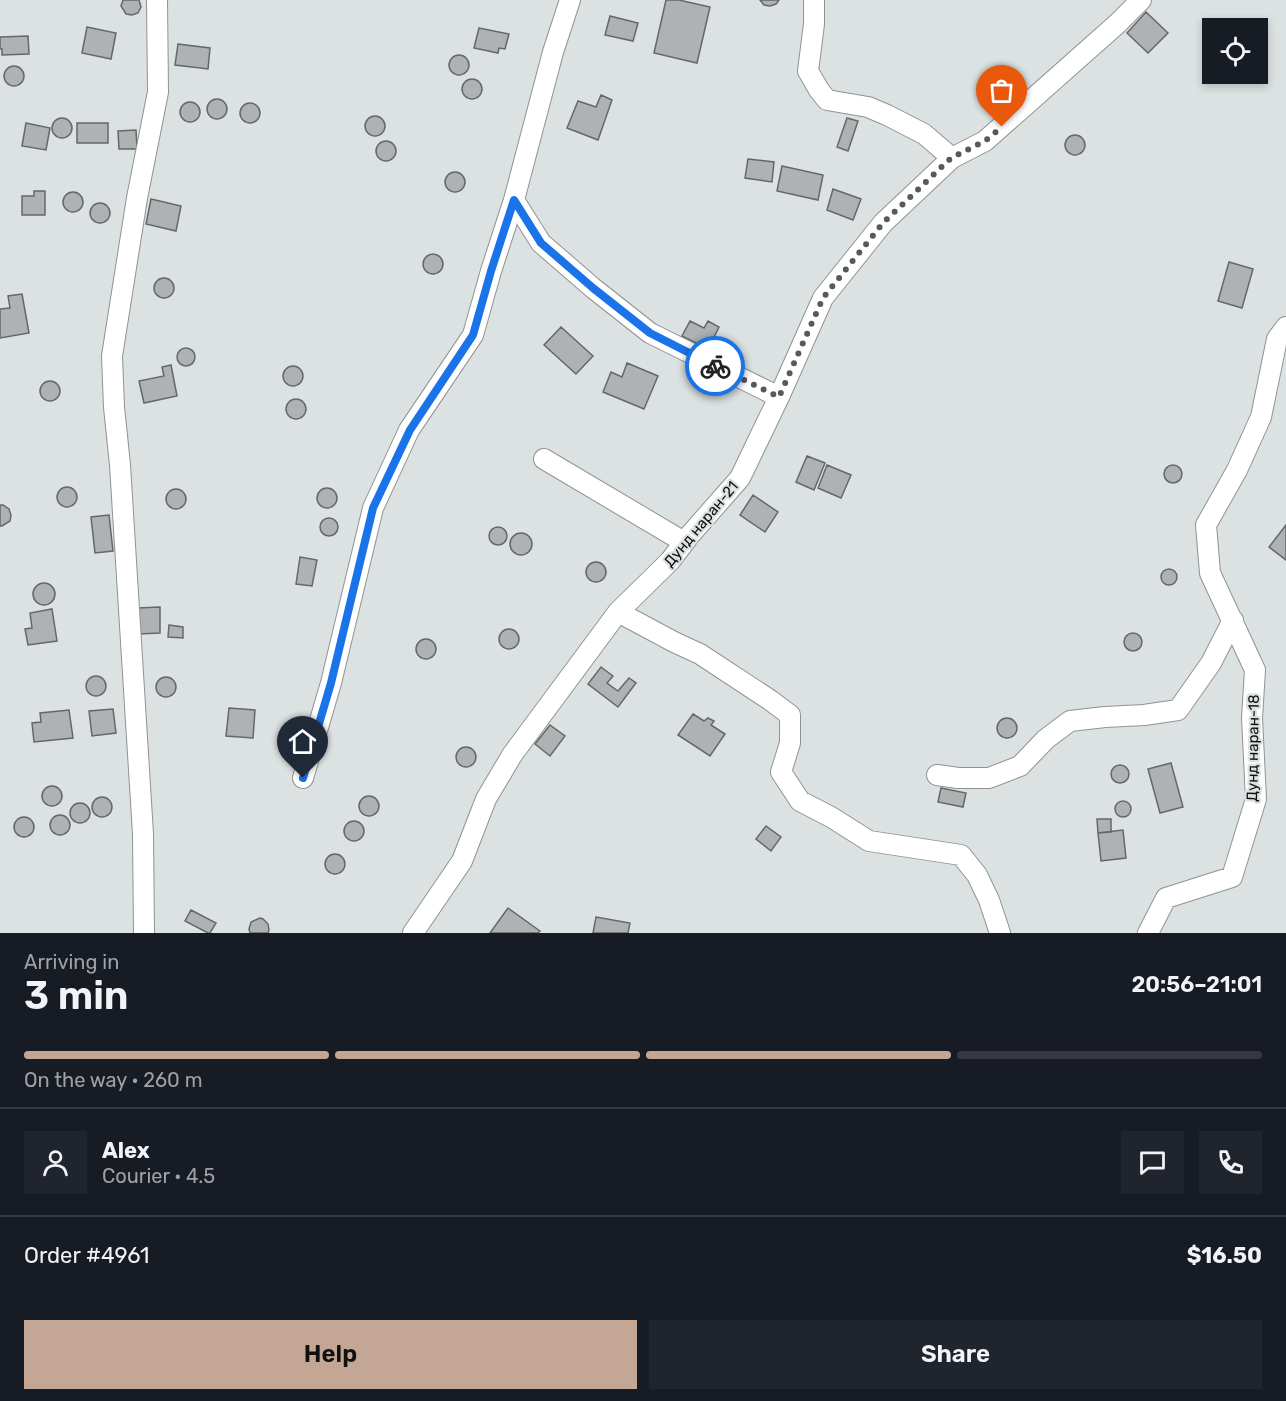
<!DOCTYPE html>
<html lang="en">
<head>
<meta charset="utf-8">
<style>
	body { margin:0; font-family:Rubik,sans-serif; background:#20242c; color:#f1f3f6; height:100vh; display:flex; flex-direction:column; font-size:22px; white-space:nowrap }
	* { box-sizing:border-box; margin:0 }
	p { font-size:20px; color:#9ea1a6 }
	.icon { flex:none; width:33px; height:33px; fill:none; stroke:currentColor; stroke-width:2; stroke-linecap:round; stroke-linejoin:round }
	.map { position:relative; height:933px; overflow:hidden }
	.side { display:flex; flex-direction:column; background:#171b24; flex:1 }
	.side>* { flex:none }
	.buttons { position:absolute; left:1202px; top:18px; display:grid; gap:12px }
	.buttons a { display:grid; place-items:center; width:66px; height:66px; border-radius:0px; background:#171b24; box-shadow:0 3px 9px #0003; font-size:30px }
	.pin { position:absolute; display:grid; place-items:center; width:51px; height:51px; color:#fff; margin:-62px -26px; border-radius:50% 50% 50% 0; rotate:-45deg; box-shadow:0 0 6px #0007 }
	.pin .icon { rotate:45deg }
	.courier { position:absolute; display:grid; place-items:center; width:60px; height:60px; margin:-30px; border:4px solid #1a73e8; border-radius:50%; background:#fff; color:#222; box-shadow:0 2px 8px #0007 }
	.head em { font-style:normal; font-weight:600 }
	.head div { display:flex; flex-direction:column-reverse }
	.head { display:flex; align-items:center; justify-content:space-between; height:102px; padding:0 24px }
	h1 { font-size:39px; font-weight:600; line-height:45px }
	.bar { display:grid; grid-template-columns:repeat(4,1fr); gap:9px 6px; align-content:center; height:72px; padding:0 24px }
	.bar i { height:8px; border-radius:4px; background:#363941 }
	.bar .active { background:#c4a694 }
	.bar p { grid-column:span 4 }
	.line { display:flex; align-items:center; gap:15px; padding:0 24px; border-top:2px solid #363941 }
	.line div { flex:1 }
	.round { display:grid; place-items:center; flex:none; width:63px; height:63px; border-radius:0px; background:#20242c }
	.action { display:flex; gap:12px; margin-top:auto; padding:12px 24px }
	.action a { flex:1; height:69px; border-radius:0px; background:#c4a694; color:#111; font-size:24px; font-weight:600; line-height:69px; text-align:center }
	.action a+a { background:#20242c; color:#f1f3f6 }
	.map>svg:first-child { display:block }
	.building { fill:#aeb2b3; stroke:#646869; stroke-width:1.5 }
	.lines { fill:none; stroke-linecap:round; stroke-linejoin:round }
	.street-casing { stroke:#8f9394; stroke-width:22 }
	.street { stroke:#fff; stroke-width:20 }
	.done { stroke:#57595a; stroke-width:6; stroke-dasharray:0 10.8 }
	.route { stroke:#1a73e8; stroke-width:8 }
	.labels { text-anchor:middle; stroke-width:4.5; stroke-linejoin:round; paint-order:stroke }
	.street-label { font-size:15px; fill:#0f1010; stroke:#dce1e2 }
</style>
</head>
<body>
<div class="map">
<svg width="1286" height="933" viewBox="0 0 1286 933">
	<rect width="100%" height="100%" fill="#dce1e2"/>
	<path class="building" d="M123 0H139L141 7 138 13 132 15 126 14 121 6Z
		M666 0H679L710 7 697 63 654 53Z
		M760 0H779L776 4 770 6 764 5Z
		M1146 12 1168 33 1148 53 1127 33Z
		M610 16 638 23 633 41 605 35Z
		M87 27 116 33 111 59 82 53Z
		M479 28 509 34 505 49 499 48 498 53 474 48Z
		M28 36 29 54 2 55V49H0V37Z
		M178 44 210 48 208 69 175 65Z
		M449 65a10 10 0 1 1 20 0a10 10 0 1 1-20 0Z
		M4 76a10 10 0 1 1 20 0a10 10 0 1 1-20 0Z
		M462 89a10 10 0 1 1 20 0a10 10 0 1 1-20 0Z
		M601 95 612 100 598 140 567 128 578 101 596 107Z
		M207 109a10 10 0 1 1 20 0a10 10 0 1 1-20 0Z
		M180 112a10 10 0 1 1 20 0a10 10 0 1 1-20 0Z
		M240 113a10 10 0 1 1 20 0a10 10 0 1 1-20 0Z
		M365 126a10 10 0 1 1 20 0a10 10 0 1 1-20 0Z
		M847 118 858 121 848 151 837 147Z
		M52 128a10 10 0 1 1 20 0a10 10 0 1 1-20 0Z
		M26 123 50 128 46 150 22 146Z
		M77 123H108V143H77Z
		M136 130 137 149H119L118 131Z
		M1065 145a10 10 0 1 1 20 0a10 10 0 1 1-20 0Z
		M376 151a10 10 0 1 1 20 0a10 10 0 1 1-20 0Z
		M748 159 774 162 772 182 745 178Z
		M782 166 823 175 818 200 777 191Z
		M445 182a10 10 0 1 1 20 0a10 10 0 1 1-20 0Z
		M833 189 861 199 853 220 827 210Z
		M34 191H45V215H22V196H34Z
		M63 202a10 10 0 1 1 20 0a10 10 0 1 1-20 0Z
		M151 199 181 206 176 231 146 224Z
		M90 213a10 10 0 1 1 20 0a10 10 0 1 1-20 0Z
		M423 264a10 10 0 1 1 20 0a10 10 0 1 1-20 0Z
		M1229 262 1253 269 1242 308 1218 301Z
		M154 288a10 10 0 1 1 20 0a10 10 0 1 1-20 0Z
		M22 294 29 333 0 338V309L10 308 8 296Z
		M690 321 704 328 708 321 719 327 708 349 682 336Z
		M561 327 593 356 576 374 544 345Z
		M177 357a9 9 0 1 1 18 0a9 9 0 1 1-18 0Z
		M627 363 658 376 644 409 603 392 611 372 622 377Z
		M171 365 177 396 144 403 139 381 164 376 162 367Z
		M283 376a10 10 0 1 1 20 0a10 10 0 1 1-20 0Z
		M40 391a10 10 0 1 1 20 0a10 10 0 1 1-20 0Z
		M286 409a10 10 0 1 1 20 0a10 10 0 1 1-20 0Z
		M807 456 825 463 814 490 796 482Z
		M1164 474a9 9 0 1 1 18 0a9 9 0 1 1-18 0Z
		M827 465 851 475 841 498 818 488Z
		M57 497a10 10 0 1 1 20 0a10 10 0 1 1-20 0Z
		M317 498a10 10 0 1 1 20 0a10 10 0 1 1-20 0Z
		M166 499a10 10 0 1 1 20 0a10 10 0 1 1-20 0Z
		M753 495 778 512 765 532 740 515Z
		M0 505H3L9 509 11 515 10 521 2 526H0Z
		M109 515 113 551 95 553 91 517Z
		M320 527a9 9 0 1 1 18 0a9 9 0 1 1-18 0Z
		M1286 525V560L1269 547Z
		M489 536a9 9 0 1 1 18 0a9 9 0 1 1-18 0Z
		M510 544a11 11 0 1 1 22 0a11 11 0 1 1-22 0Z
		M300 557 317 560 312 586 296 584Z
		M586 572a10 10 0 1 1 20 0a10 10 0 1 1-20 0Z
		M1161 577a8 8 0 1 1 16 0a8 8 0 1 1-16 0Z
		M33 594a11 11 0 1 1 22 0a11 11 0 1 1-22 0Z
		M160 607V633L138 634 137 608Z
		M52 609 57 641 28 645 25 629 32 628 30 613Z
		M169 625 183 627V638L168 637Z
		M499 639a10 10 0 1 1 20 0a10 10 0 1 1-20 0Z
		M1124 642a9 9 0 1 1 18 0a9 9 0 1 1-18 0Z
		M416 649a10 10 0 1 1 20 0a10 10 0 1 1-20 0Z
		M601 667 613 676 607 683 618 691 629 678 636 683 618 707 588 684Z
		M86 686a10 10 0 1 1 20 0a10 10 0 1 1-20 0Z
		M156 687a10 10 0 1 1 20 0a10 10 0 1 1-20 0Z
		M229 708 255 710 253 738 226 736Z
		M113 709 116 733 92 736 89 711Z
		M69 710 73 738 34 742 32 723 41 722 40 713Z
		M693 714 704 721 708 718 714 721 711 725 725 734 710 756 678 735Z
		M997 728a10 10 0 1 1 20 0a10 10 0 1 1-20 0Z
		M550 725 565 736 550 756 535 744Z
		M456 757a10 10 0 1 1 20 0a10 10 0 1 1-20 0Z
		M1171 763 1183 807 1160 813 1148 769Z
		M1111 774a9 9 0 1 1 18 0a9 9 0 1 1-18 0Z
		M42 796a10 10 0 1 1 20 0a10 10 0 1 1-20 0Z
		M941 788 966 793 963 807 938 802Z
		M359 806a10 10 0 1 1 20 0a10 10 0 1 1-20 0Z
		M92 807a10 10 0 1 1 20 0a10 10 0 1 1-20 0Z
		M1115 809a8 8 0 1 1 16 0a8 8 0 1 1-16 0Z
		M70 813a10 10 0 1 1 20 0a10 10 0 1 1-20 0Z
		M50 825a10 10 0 1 1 20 0a10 10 0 1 1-20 0Z
		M14 827a10 10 0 1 1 20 0a10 10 0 1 1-20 0Z
		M1097 819H1111V832L1098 833Z
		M344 831a10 10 0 1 1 20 0a10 10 0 1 1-20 0Z
		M766 826 781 837 771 851 756 839Z
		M1123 830 1126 858 1101 861 1098 833Z
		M325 864a10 10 0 1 1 20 0a10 10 0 1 1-20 0Z
		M508 908 540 931 538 933H490Z
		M191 910 216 923 210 933H208L185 921Z
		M596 917 630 923 628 933H593Z
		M260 918 263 919 268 924 269 930 268 933H250L249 929 251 922Z"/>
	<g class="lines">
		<g class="street-casing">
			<path id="street" d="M570 0 553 52 514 200 541 243 593 288 650 333 779 397
				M814 0V24L808 71 819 90 827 100 868 107 887 115 924 134 952 158
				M544 459 684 542
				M618 612 674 642 700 654 770 700 790 715V743L781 772 800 801 831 817 869 841 961 855 977 875 989 900 1000 933
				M937 775 958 778H989L1020 766 1046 739 1070 721 1105 717 1144 715 1178 710 1211 663 1233 620
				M303 778 331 683 373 508 409 430 473 335 491 271 514 200
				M144 933 143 834 120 465 114 407 112 356 137 198 158 92 157 0
				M413 933 462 861 486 799 512 755 618 612 670 561 689 536 740 478 779 397 823 298 883 223 952 158 985 141 1117 24 1141 0
				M1148 933 1166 898 1232 877 1256 799 1252 718 1255 670 1210 573 1206 525 1237 470 1261 417 1277 339 1286 327"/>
		</g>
		<use href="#street" class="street"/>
	</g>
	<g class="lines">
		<path class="done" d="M715 366 779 397 823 298 883 223 951 158 985 141 1002 127"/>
		<path class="route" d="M303 778 331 683 373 508 410 430 473 335 491 271 514 200 541 243 593 288 650 333 715 366"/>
	</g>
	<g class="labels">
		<g class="street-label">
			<text transform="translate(701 524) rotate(-50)" y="5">Дунд наран-21</text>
			<text transform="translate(1253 748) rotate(-89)" y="5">Дунд наран-18</text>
		</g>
	</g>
</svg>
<div class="buttons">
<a><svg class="icon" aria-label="locate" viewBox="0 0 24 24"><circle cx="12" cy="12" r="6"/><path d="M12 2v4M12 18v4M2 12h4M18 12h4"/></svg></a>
</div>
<div class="pin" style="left:1002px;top:127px;background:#ea580c"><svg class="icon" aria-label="bag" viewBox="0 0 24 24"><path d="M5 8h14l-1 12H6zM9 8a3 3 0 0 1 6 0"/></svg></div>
<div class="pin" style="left:303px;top:778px;background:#1f2937"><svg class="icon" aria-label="home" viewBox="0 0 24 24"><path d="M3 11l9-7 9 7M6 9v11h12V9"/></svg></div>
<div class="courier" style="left:715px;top:366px"><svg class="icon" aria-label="bike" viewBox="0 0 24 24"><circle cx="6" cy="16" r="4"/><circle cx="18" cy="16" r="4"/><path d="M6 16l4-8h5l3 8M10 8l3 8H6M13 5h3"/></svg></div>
</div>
<section class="side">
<div class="head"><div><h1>3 min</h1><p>Arriving in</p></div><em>20:56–21:01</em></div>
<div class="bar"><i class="active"></i><i class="active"></i><i class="active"></i><i></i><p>On the way · 260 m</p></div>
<div class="line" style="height:108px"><a class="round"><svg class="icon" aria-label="person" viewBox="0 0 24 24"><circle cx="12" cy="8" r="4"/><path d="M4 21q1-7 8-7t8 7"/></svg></a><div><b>Alex</b><p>Courier · 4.5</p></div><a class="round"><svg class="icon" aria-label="chat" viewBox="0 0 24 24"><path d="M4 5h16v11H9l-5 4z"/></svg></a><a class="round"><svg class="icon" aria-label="phone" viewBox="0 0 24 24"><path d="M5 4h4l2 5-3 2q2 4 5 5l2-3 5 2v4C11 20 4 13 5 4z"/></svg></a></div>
<div class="line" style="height:78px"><div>Order #4961</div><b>$16.50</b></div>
<div class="action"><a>Help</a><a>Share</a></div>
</section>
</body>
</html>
